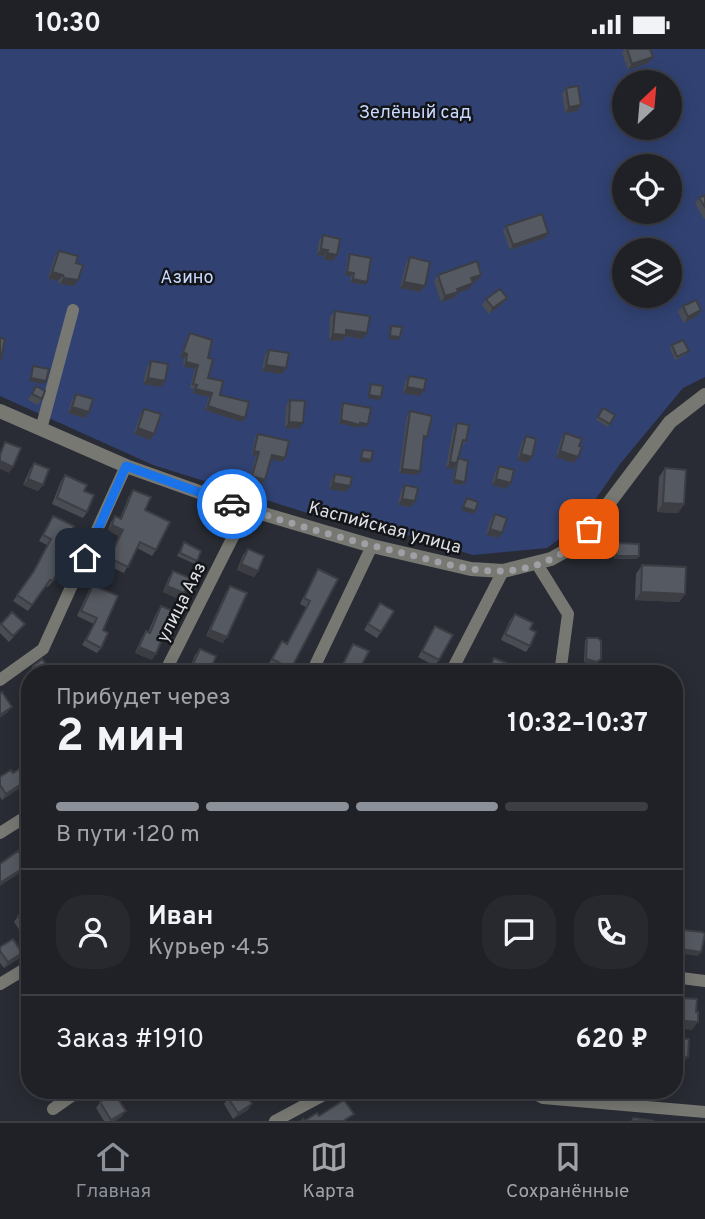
<!DOCTYPE html>
<html lang="ru">
<head>
<meta charset="utf-8">
<style>
	body { margin:0; font-family:Overpass,sans-serif; background:#27292f; color:#f1f3f6; height:100vh; display:flex; flex-direction:column; font-size:26px; white-space:nowrap }
	* { box-sizing:border-box; margin:0 }
	p { font-size:23px; color:#a1a3a7 }
	.icon { flex:none; width:38px; height:38px; fill:none; stroke:currentColor; stroke-width:2; stroke-linecap:round; stroke-linejoin:round }
	.map { position:relative; flex:1; overflow:hidden }
	.sheet { position:absolute; left:21px; top:616px; width:662px; height:434px; display:flex; flex-direction:column; background:#1f2127; border-radius:28px; box-shadow:0 4px 18px #0003,0 0 0 2px #3c3e44 }
	.sheet>* { flex:none }
	.needle { width:46px; rotate:26deg }
	.fabs { position:absolute; left:612px; top:21px; display:grid; gap:14px }
	.fabs a { display:grid; place-items:center; width:70px; height:70px; border-radius:50%; background:#1f2127; box-shadow:0 4px 18px #0003,0 0 0 2px #3c3e44; font-size:35px }
	.pin { position:absolute; display:grid; place-items:center; width:60px; height:60px; color:#fff; margin:-30px; border-radius:14px; box-shadow:0 4px 10px #0006 }
	.courier { position:absolute; display:grid; place-items:center; width:70px; height:70px; margin:-35px; border:5px solid #1a73e8; border-radius:50%; background:#fff; color:#222; box-shadow:0 2px 9px #0007 }
	.head em { font-style:normal; font-weight:700 }
	.head div { display:flex; flex-direction:column-reverse }
	.head { display:flex; align-items:center; justify-content:space-between; height:119px; padding:0 35px }
	h1 { font-size:46px; font-weight:700; line-height:52px }
	.bar { display:grid; grid-template-columns:repeat(4,1fr); gap:10px 7px; align-content:center; height:84px; padding:0 35px }
	.bar i { height:9px; border-radius:5px; background:#3c3e44 }
	.bar .current { background:#8c9099 }
	.bar p { grid-column:span 4 }
	.line { display:flex; align-items:center; gap:18px; padding:0 35px; border-top:2px solid #3c3e44 }
	.line div { flex:1 }
	.round { display:grid; place-items:center; flex:none; width:74px; height:74px; border-radius:28px; background:#27292f }
	.status { display:flex; justify-content:space-between; align-items:center; height:49px; padding:0 35px; background:#1f2127; direction:ltr }
	.status svg { height:19px; fill:currentColor }
	.tabs { display:flex; justify-content:space-around; align-items:center; height:98px; border-top:2px solid #3c3e44; background:#1f2127; font-size:19px; color:#a1a3a7 }
	.tabs a { display:grid; justify-items:center; gap:4px }
	.tabs .current { color:#8c9099 }
	.map>svg:first-child { display:block }
	.green { fill:#314272; fill-rule:evenodd }
	.lines { fill:none; stroke-linecap:round; stroke-linejoin:round }
	.minor { stroke:#787873; stroke-width:12 }
	.tertiary { stroke:#787873; stroke-width:14 }
	.wall { fill:#494d53 }
	.shaded-wall { fill:#3c3e44 }
	.building { fill:#555961; stroke:#3c3e44; stroke-width:2 }
	.done { stroke:#9ea0a6; stroke-width:7; stroke-dasharray:0 12.6 }
	.route { stroke:#1a73e8; stroke-width:9 }
	.labels { text-anchor:middle; stroke-width:5; stroke-linejoin:round; paint-order:stroke }
	.park-label { font-size:18px; fill:#c8d8ff; stroke:#131518 }
	.street-label { font-size:18px; fill:#dddfe4; stroke:#131518 }
</style>
</head>
<body>
<div class="status"><b>10:30</b><svg viewBox="0 0 49 12"><path d="M0 12V9h3v3zM5 12V6h3v6zM10 12V3h3v9zM15 12V0h3v12zM26 1h20v11H26zM47 4h2v5h-2z"/></svg></div>
<div class="map">
<svg width="705" height="1072" viewBox="0 0 705 1072">
	<rect width="100%" height="100%" fill="#292c34"/>
	<path class="green" d="M0 0H705V328L683 339 620 415 577 477 547 499 473 506 365 473 314 466 153 416 0 347ZM625 33H670V79H625ZM625 117H670V163H625ZM625 201H670V247H625Z"/>
	<g class="lines">
		<path class="minor" d="M41 380 73 261
			M537 515 568 565 560 625
			M164 625 247 460
			M311 625 372 497
			M450 625 503 522
			M0 631 43 600 126 417
			M0 784 30 765
			M674 928 705 932
			M0 935 30 917
			M528 1041 543 1049 705 1063
			M53 1060 80 1041
			M275 1072 333 1041"/>
		<path class="tertiary" d="M0 362 126 417 247 460 372 497 471 520 503 522 551 510 578 495 670 373 705 346"/>
	</g>
	<path class="wall" d="M625 0H650L653 8 648 14 628 21 622 4Z
		M566 39 577 62 565 64 562 45Z
		M705 146V169L704 170 695 154 699 149Z
		M506 177 545 189 510 201 503 182Z
		M323 186 337 206 333 212 323 210 324 207 317 206 319 192Z
		M59 202 76 214 74 237 60 235 58 232 48 229 55 207Z
		M350 205 365 236 350 233 351 227 345 226 348 208Z
		M410 208 425 237 420 243 400 239 406 214Z
		M438 226H481L477 232 473 233 469 240 458 244 454 249 441 253 434 232Z
		M486 250 502 255 489 265 482 256Z
		M683 257 701 261 697 267 684 274 678 263Z
		M335 262 363 290 345 287 342 292 329 291 330 268Z
		M190 284 208 309V329L220 346 245 369 242 373 205 361 209 348 193 344 194 340 190 339 195 320 183 317 184 309 180 308 187 289Z
		M672 296 687 305 675 311 670 299Z
		M269 301 282 325 262 322 265 306Z
		M151 312 165 332 161 338 143 335 147 318Z
		M409 327 420 347 403 344 405 333Z
		M36 337 42 350 38 356 28 351Z
		M76 345 89 363 85 369 68 364 72 351Z
		M290 351 299 380 285 379 286 357Z
		M343 354 368 375 366 378 359 377 358 379 339 374 341 357Z
		M603 359 615 366 608 378 596 371Z
		M144 360 150 391 134 385 140 366Z
		M410 362 424 392H423L417 426 399 424 407 367Z
		M457 374 466 392 462 398H461L458 409 465 433 462 436 452 434 455 417 453 420 446 419 453 380Z
		M565 384 574 414 556 408 561 390Z
		M258 385 282 413 271 410 265 431 262 435 249 431 256 407 252 406 255 389Z
		M526 387 528 414 517 411 522 393Z
		M34 414 43 436 38 442 23 436 30 420Z
		M499 417 506 440 492 436 495 423Z
		M665 419 684 455 678 464 657 463 659 428Z
		M335 425 350 437 346 443 329 440 331 431Z
		M65 426 84 442 87 463 83 469 52 455 61 432Z
		M405 436 415 452 411 458 398 456 401 442Z
		M133 441 145 461 156 501 152 507 137 499 124 524 105 515 119 487 108 482 111 473 115 467 120 469 129 447Z
		M495 465 502 484 498 489 486 486 490 471Z
		M53 467 57 510 53 532 48 538 46 537 28 562 13 552 30 528 47 496 39 492Z
		M184 493 197 512 195 515 177 507Z
		M617 494 639 507 637 510H614L615 497Z
		M248 500 258 522 254 528 237 521 243 506Z
		M642 516 685 545 679 553 635 551 636 525Z
		M318 520 291 620 288 625H284L268 616 282 592 287 594 306 558 300 555 314 526Z
		M173 522 179 550 163 543 169 528Z
		M93 536 101 599 97 604 82 596 94 575 77 567 89 541Z
		M230 537 223 594 206 587 226 543Z
		M380 554 381 583 377 589 364 581Z
		M161 557 171 580 167 586 165 585 152 611 135 604 142 588 146 582 148 583 157 563Z
		M12 563 25 575 9 593 0 584V576Z
		M515 565 530 580V597L526 603 501 591 510 571Z
		M435 577 439 611 435 617 418 608Z
		M587 589 599 613 595 616 584 613 585 592Z
		M200 600 210 622 208 625H198L189 621 195 606Z
		M33 617 54 625H34L31 620Z
		M30 713V736L28 733 2 751 0 748V728L13 724Z
		M30 859V888L26 891 14 873 18 867Z
		M0 898 18 910 4 919 0 914Z
		M228 1049 248 1061 233 1070 224 1055Z
		M100 1053 126 1062 121 1068 115 1072H104L96 1059Z"/>
	<path class="shaded-wall" d="M653 8 648 14 628 21 632 15Z
		M581 56 577 62 565 64 569 58Z
		M548 184 545 189 510 201 513 196Z
		M321 200 328 201 324 207 317 206Z
		M327 204 337 206 333 212 323 210Z
		M52 223 63 226 58 232 48 229Z
		M347 223 354 224 351 227 345 226Z
		M481 226 477 232 467 235 471 229Z
		M64 229 78 231 74 237 60 235Z
		M353 230 367 233 365 236 350 233Z
		M404 233 425 237 420 243 400 239Z
		M473 234 469 240 458 244 454 249 441 253 445 247 457 240Z
		M507 249 502 255 489 265 493 259Z
		M701 261 697 267 684 274 688 268Z
		M346 281 367 284 363 290 345 287 342 292 329 291 333 285Z
		M390 287 400 288 398 291 388 290Z
		M183 303 187 305 184 309 180 308Z
		M186 313 198 316 195 320 183 317Z
		M266 316 286 319 282 325 262 322Z
		M31 329 46 332 44 335 28 332Z
		M148 329 165 332 161 338 143 335Z
		M407 338 424 341 420 347 403 344Z
		M195 340 212 344 209 348 193 344Z
		M369 346 381 348 379 351 367 349Z
		M208 357 245 369 242 373 205 361Z
		M72 358 89 363 85 369 68 364Z
		M341 371 360 374 368 375 366 378 359 377 358 379 339 374Z
		M289 373 303 374 299 380 285 379Z
		M138 379 154 385 150 391 134 385Z
		M254 402 259 403 256 407 252 406Z
		M560 402 578 408 574 414 556 408Z
		M521 405 532 408 528 414 517 411Z
		M272 406 285 409 282 413 269 410Z
		M361 409 371 411 369 414 359 412Z
		M0 412 13 418 9 424 0 420Z
		M450 413 457 414 453 420 446 419Z
		M402 420 420 422 417 426 399 424Z
		M252 427 265 431 262 435 249 431Z
		M28 430 43 436 38 442 23 436Z
		M496 430 511 434 506 440 492 436Z
		M454 431 465 433 462 436 452 434Z
		M333 434 350 437 346 443 329 440Z
		M402 450 415 452 411 458 398 456Z
		M663 454 684 455 678 464 657 463Z
		M463 458 475 462 473 465 461 461Z
		M112 476 123 481 119 487 108 482Z
		M490 480 502 484 498 489 486 486Z
		M616 507H639L637 510H614Z
		M241 515 258 522 254 528 237 521Z
		M167 537 184 544 179 550 163 543Z
		M641 543 685 545 679 553 635 551Z
		M210 581 227 588 223 594 206 587Z
		M139 598 156 605 152 611 135 604Z
		M586 610H601L595 616 584 613Z
		M193 615 210 622 208 625H198L189 621Z
		M12 658 7 664 0 669V666Z
		M30 729 28 733 2 751 6 745Z
		M28 816 23 822 0 837V834Z
		M674 899 701 903 698 907 674 904Z
		M22 904 18 910 4 919 8 913Z
		M674 971 698 973 692 981 674 979Z
		M674 1007 688 1008 681 1017 674 1016Z
		M252 1055 248 1061 233 1070 238 1064Z
		M126 1062 121 1068 115 1072H111Z"/>
	<path class="building" d="M627 0H650L653 8 632 15Z
		M578 37 581 56 569 58 566 39Z
		M705 146V158L699 149Z
		M542 165 548 184 513 196 506 177Z
		M323 186 340 190 337 206 327 204 328 201 321 200Z
		M59 202 78 207 76 214 83 216 78 231 64 229 63 226 52 223Z
		M350 205 371 209 367 233 353 230 354 224 347 223Z
		M410 208 430 213 425 237 404 233Z
		M477 212 481 226 471 229 473 234 457 240 458 243 445 247 438 226Z
		M500 240 507 249 493 259 486 250Z
		M696 251 701 261 688 268 683 257Z
		M335 262 370 267 367 284 346 281V286L333 285Z
		M391 277 402 278 400 288 390 287Z
		M190 284 212 291 208 309 213 310 208 329 223 332 220 346 249 353 245 369 208 357 212 344 195 340 197 336 193 335 198 316 186 313 187 305 183 303Z
		M0 289 5 290 1 310H0Z
		M683 291 689 302 677 308 672 296Z
		M269 301 289 304 286 319 266 316Z
		M151 312 168 315 165 332 148 329Z
		M33 317 49 320 46 332 31 329Z
		M409 327 426 330 424 341 407 338Z
		M371 335 383 337 381 348 369 346Z
		M36 337 45 342 42 350 32 345Z
		M76 345 93 350 89 363 72 358Z
		M290 351 305 352 303 374 289 373Z
		M343 354 371 359 368 375 360 374V376L341 371Z
		M603 359 615 366 610 375 598 368Z
		M144 360 161 365 154 385 138 379Z
		M410 362 432 367 427 388 424 387 420 422 402 420Z
		M457 374 469 376 466 392 463 391 457 414 450 413Z
		M565 384 582 390 579 397 582 398 578 408 560 402Z
		M258 385 289 392 285 409 272 406 265 431 252 427 259 403 254 402Z
		M526 387 536 390 532 408 521 405Z
		M5 393 21 399 13 418 0 412V406Z
		M363 401 373 402 371 411 361 409Z
		M458 409 468 412 465 433 454 431Z
		M34 414 49 420 43 436 28 430Z
		M499 417 514 421 511 434 496 430Z
		M665 419 686 421 684 455 663 454Z
		M335 425 352 428 350 437 333 434Z
		M65 426 87 436 84 442 94 446 87 463 57 449Z
		M405 436 418 439 415 452 402 450Z
		M133 441 151 448 145 461 170 473 156 501 140 493 128 518 109 509 123 481 112 476 115 467 121 470Z
		M467 449 478 453 475 462 463 458Z
		M495 465 507 469 502 484 490 480Z
		M53 467 74 477 57 510 63 513 53 532 50 531 32 556 17 546 34 522 51 490 43 486Z
		M184 493 201 502 197 512 180 504Z
		M617 494 639 495V507H616Z
		M248 500 264 507 258 522 241 515Z
		M642 516 686 518 685 545 641 543Z
		M318 520 338 530 291 620 272 610 282 592 287 595 310 552 304 549Z
		M173 522 190 529 184 544 167 537Z
		M93 536 118 547 103 581 108 584 101 599 86 591 97 569 81 562Z
		M230 537 247 544 227 588 210 581Z
		M380 554 394 562 381 583 368 575Z
		M161 557 178 564 171 580 167 578 156 605 139 598 146 582 150 584Z
		M12 563 25 575 13 587 1 575Z
		M515 565 533 574 530 580 536 583 530 597 505 585Z
		M435 577 453 586 439 611 422 602Z
		M587 589H598L601 592V610L597 613 586 610Z
		M353 595 369 602 357 625H338Z
		M200 600 216 607 210 622 193 615Z
		M494 609 511 616 508 625H488Z
		M42 610 54 625H39L33 617Z
		M129 617 146 624 145 625H126Z
		M409 619 423 625H407Z
		M674 636H675V660H674Z
		M2 643 12 658 0 666V645Z
		M30 713V729L6 745 0 736V728L11 721 13 724Z
		M18 802 28 816 0 834V815Z
		M30 859V884L18 867Z
		M674 880 702 883 705 885 701 903 674 899Z
		M13 890 22 904 8 913 0 902V898Z
		M681 949 697 950 696 963H698V973L674 971 675 952 680 953Z
		M674 989 689 990 688 1008 674 1007Z
		M240 1041H243L252 1055 238 1064 228 1049Z
		M114 1044 126 1062 111 1071 100 1053Z
		M344 1051 354 1065 343 1072H301L303 1070 304 1072 317 1064 319 1067Z
		M633 1069 654 1072H632Z"/>
	<g class="lines">
		<path class="done" d="M232 455C290 475 351 492 411 506 440 513 470 523 500 522 533 522 570 506 589 480"/>
		<path class="route" d="M85 509 126 417 232 455"/>
	</g>
	<g class="labels">
		<g class="park-label">
			<text x="415" y="69">Зелёный сад</text>
			<text x="187" y="234">Азино</text>
		</g>
		<g class="street-label">
			<text transform="translate(385 478) rotate(15)" y="6">Каспийская улица</text>
			<text transform="translate(181 553) rotate(-63)" y="6">улица Аяз</text>
		</g>
	</g>
</svg>
<div class="fabs">
<a><svg class="needle" viewBox="-14 -14 28 28"><path d="M0-13l5 13h-10z" fill="#e53935"/><path d="M0 13l5-13h-10z" fill="#a1a3a7"/></svg></a>
<a><svg class="icon" aria-label="locate" viewBox="0 0 24 24"><circle cx="12" cy="12" r="6"/><path d="M12 2v4M12 18v4M2 12h4M18 12h4"/></svg></a>
<a><svg class="icon" aria-label="layers" viewBox="0 0 24 24"><path d="M12 4l9 5-9 5-9-5zM3 14l9 5 9-5"/></svg></a>
</div>
<div class="pin" style="left:589px;top:480px;background:#ea580c"><svg class="icon" aria-label="bag" viewBox="0 0 24 24"><path d="M5 8h14l-1 12H6zM9 8a3 3 0 0 1 6 0"/></svg></div>
<div class="pin" style="left:85px;top:509px;background:#1f2937"><svg class="icon" aria-label="home" viewBox="0 0 24 24"><path d="M3 11l9-7 9 7M6 9v11h12V9"/></svg></div>
<div class="courier" style="left:232px;top:455px"><svg class="icon" aria-label="car" viewBox="0 0 24 24"><path d="M5 17H2v-5l4-1 3-4h7l3 4 3 1v5h-3M9 17h6M6 11h13"/><circle cx="7" cy="17" r="2"/><circle cx="17" cy="17" r="2"/></svg></div>
<section class="sheet">
<div class="head"><div><h1>2 мин</h1><p>Прибудет через</p></div><em>10:32–10:37</em></div>
<div class="bar"><i class="current"></i><i class="current"></i><i class="current"></i><i></i><p>В пути · 120 m</p></div>
<div class="line" style="height:126px"><a class="round"><svg class="icon" aria-label="person" viewBox="0 0 24 24"><circle cx="12" cy="8" r="4"/><path d="M4 21q1-7 8-7t8 7"/></svg></a><div><b>Иван</b><p>Курьер · 4.5</p></div><a class="round"><svg class="icon" aria-label="chat" viewBox="0 0 24 24"><path d="M4 5h16v11H9l-5 4z"/></svg></a><a class="round"><svg class="icon" aria-label="phone" viewBox="0 0 24 24"><path d="M5 4h4l2 5-3 2q2 4 5 5l2-3 5 2v4C11 20 4 13 5 4z"/></svg></a></div>
<div class="line" style="height:91px"><div>Заказ #1910</div><b>620 ₽</b></div>
</section>
</div>
<nav class="tabs">
<a class="current"><svg class="icon" aria-label="home" viewBox="0 0 24 24"><path d="M3 11l9-7 9 7M6 9v11h12V9"/></svg>Главная</a>
<a><svg class="icon" aria-label="map" viewBox="0 0 24 24"><path d="M3 6l6-2 6 2 6-2v14l-6 2-6-2-6 2zM9 4v14M15 6v14"/></svg>Карта</a>
<a><svg class="icon" aria-label="saved" viewBox="0 0 24 24"><path d="M7 4h10v16l-5-4-5 4z"/></svg>Сохранённые</a>
</nav>
</body>
</html>
